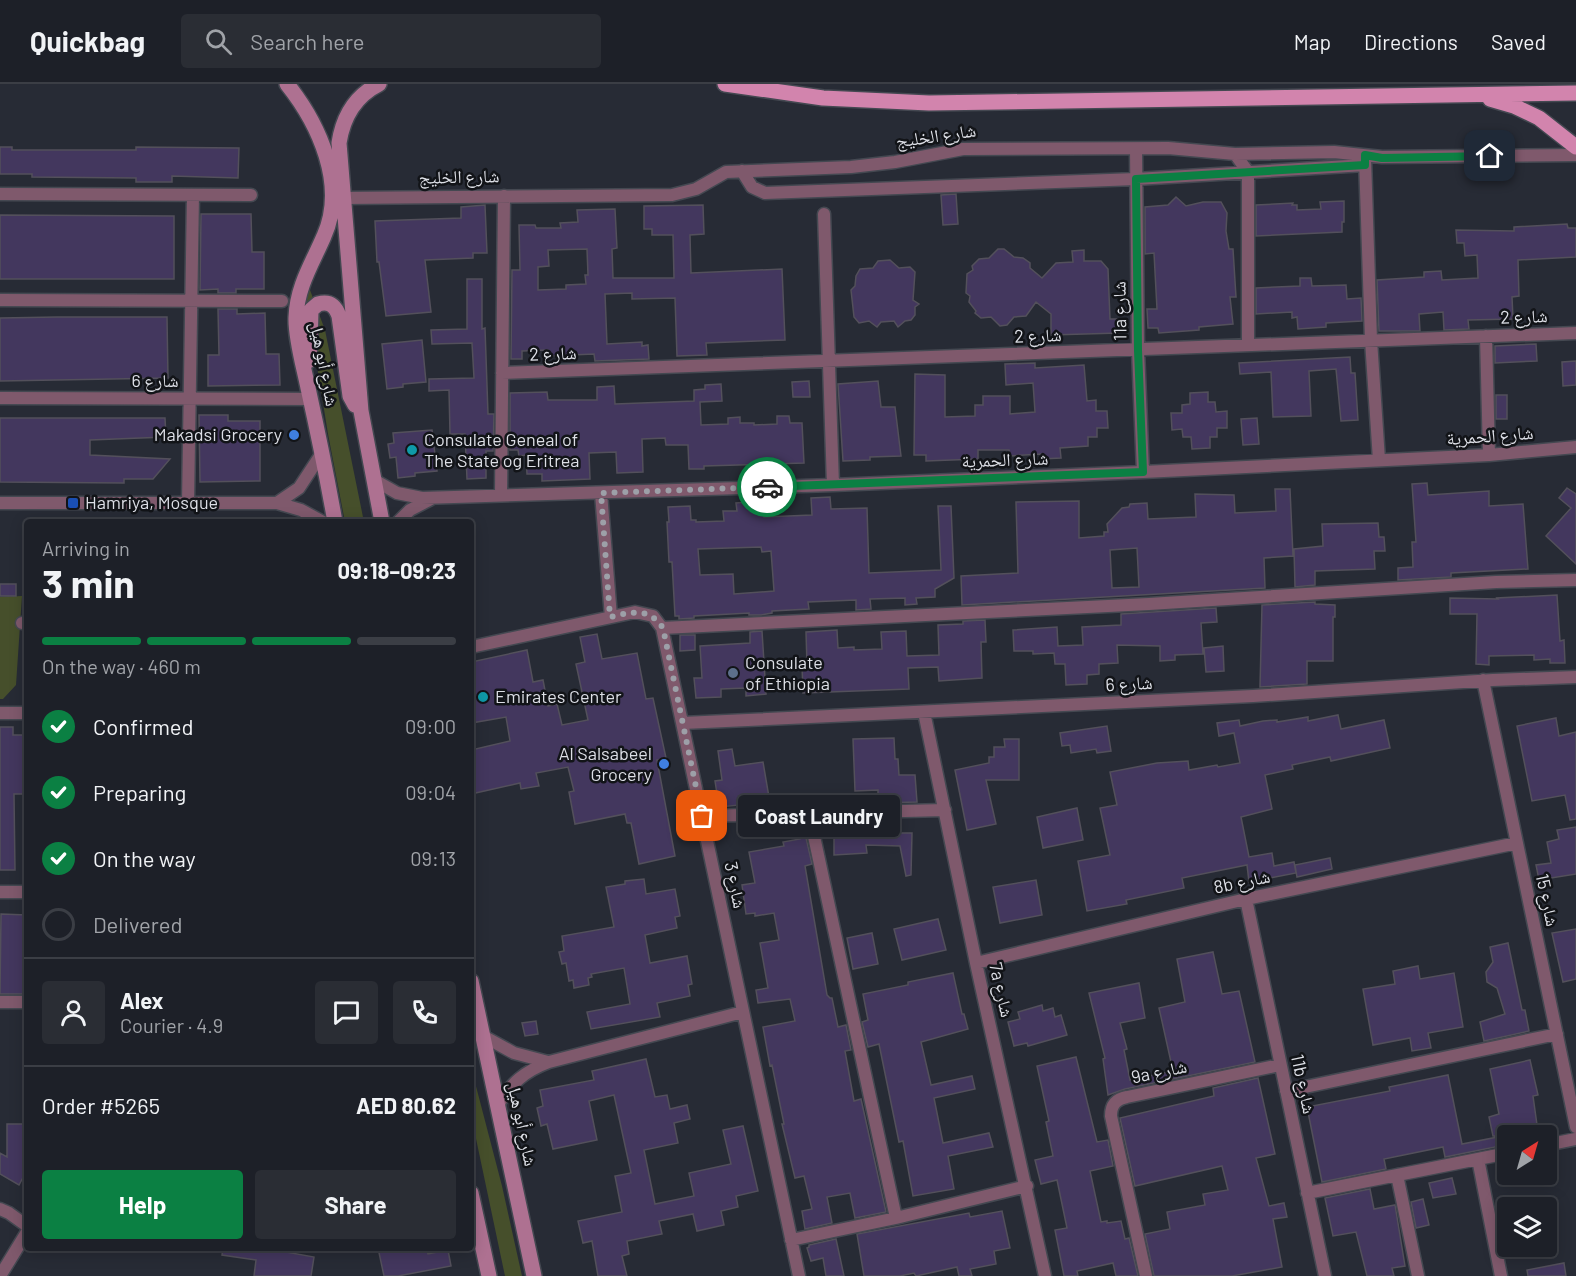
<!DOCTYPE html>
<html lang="en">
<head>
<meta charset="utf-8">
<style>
	body { margin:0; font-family:Barlow,"Noto Naskh Arabic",sans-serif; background:#2a2d34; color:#f1f3f6; height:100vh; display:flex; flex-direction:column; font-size:22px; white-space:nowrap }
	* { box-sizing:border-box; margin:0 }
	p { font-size:20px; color:#a0a3a8 }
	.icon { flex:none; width:33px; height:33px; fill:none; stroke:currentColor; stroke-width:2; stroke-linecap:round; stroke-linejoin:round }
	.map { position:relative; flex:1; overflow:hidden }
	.details { position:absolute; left:24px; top:435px; width:450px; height:732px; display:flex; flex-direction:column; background:#1d2028; border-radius:6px; box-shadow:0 3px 15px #0003,0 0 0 2px #3b3e45 }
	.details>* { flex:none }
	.needle { width:39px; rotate:37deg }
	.fabs { position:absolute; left:1497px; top:1041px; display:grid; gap:12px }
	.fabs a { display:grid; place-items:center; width:60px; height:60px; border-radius:6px; background:#1d2028; box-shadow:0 3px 15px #0003,0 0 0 2px #3b3e45; font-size:30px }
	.pin { position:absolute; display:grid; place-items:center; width:51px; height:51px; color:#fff; margin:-26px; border-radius:12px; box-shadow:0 3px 9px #0006 }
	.courier { position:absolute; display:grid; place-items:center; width:60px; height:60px; margin:-30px; border:4px solid #0b8043; border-radius:50%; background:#fff; color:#222; box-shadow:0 2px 8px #0007 }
	.bubble { position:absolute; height:42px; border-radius:6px; background:#1d2028; box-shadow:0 3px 15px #0003,0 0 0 2px #3b3e45; font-size:20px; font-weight:700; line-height:42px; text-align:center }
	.headline em { font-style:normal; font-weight:700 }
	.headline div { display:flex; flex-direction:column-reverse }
	.headline { display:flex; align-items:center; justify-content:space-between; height:102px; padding:0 18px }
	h1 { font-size:39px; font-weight:700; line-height:45px }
	.bar { display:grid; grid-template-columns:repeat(4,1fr); gap:9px 6px; align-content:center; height:72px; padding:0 18px }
	.bar i { height:8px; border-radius:4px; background:#3b3e45 }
	.bar .on { background:#0b8043 }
	.bar p { grid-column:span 4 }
	.line { display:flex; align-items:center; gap:15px; padding:0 18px; border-top:2px solid #3b3e45 }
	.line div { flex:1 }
	.round { display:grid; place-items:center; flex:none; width:63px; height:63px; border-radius:6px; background:#2a2d34 }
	ol { padding:0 18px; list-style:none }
	li { display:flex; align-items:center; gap:18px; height:66px }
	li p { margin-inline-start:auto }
	li .icon { padding:6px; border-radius:50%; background:#0b8043; color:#fff; stroke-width:4 }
	li:last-child { color:#a0a3a8 }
	li i { width:33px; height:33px; border:3px solid #3b3e45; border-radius:50% }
	.cta { display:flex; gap:12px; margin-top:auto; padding:12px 18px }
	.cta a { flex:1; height:69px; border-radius:6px; background:#0b8043; color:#fff; font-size:24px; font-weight:700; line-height:69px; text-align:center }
	.cta a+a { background:#2a2d34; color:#f1f3f6 }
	header { display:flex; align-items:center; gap:36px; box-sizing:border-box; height:84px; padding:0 30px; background:#1d2028; border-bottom:2px solid #3b3e45 }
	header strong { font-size:28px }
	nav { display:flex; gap:33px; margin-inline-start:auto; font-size:21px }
	.search { width:420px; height:54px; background:#2a2d34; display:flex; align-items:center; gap:15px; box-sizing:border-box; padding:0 21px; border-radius:6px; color:#a0a3a8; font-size:22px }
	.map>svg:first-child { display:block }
	.green { fill:#464f2b }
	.building { fill:#43375e; stroke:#53505b; stroke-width:1.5; fill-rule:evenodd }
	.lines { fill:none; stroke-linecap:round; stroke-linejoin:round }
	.street-casing { stroke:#444851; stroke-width:15 }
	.secondary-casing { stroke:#444851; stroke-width:18 }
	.primary-casing { stroke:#444851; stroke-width:18 }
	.street { stroke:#7f596c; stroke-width:12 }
	.secondary { stroke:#ae7191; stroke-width:15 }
	.primary { stroke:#d284ad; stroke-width:15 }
	.done { stroke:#9da0a8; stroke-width:6; stroke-dasharray:0 10.8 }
	.route { stroke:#0b8043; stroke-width:8 }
	.shop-dot { fill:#3f7fe0; stroke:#121418; stroke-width:2 }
	.culture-dot { fill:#0f9aa8; stroke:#121418; stroke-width:2 }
	.transit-dot { fill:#1a4fb4; stroke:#121418; stroke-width:2 }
	.service-dot { fill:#5c6f8a; stroke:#121418; stroke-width:2 }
	.labels { text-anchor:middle; stroke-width:5; stroke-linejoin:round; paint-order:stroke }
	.street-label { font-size:18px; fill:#dddfe6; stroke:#121418 }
	.poi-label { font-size:18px; fill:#dddfe6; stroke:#121418; text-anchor:start }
</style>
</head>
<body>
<header>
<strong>Quickbag</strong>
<div class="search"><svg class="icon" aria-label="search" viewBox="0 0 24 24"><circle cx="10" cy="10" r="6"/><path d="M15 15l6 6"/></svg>Search here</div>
<nav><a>Map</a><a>Directions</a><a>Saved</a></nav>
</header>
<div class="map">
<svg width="1576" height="1192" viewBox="0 0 1576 1192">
	<rect width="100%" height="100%" fill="#272b35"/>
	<path class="green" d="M310 206 325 246 364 438H345L328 350 305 208Z
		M22 512 16 601 3 615H0V513Z
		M471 983 502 1102 522 1192H505L471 1031Z"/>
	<path class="building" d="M0 63H12V66H136V63L239 64 238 94 172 92V98H136V94L32 93V90H0Z
		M956 110 958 140 943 141 941 111Z
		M1176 113 1186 122 1203 118H1221L1227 129 1226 147 1229 165H1233L1236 213H1230L1233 240 1199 243V246L1159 249 1158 244H1148L1147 225H1157L1154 169 1145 170V123L1168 121Z
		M1344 117V138H1342V148L1256 152V121L1293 119 1292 121H1297V126L1321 125 1320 118Z
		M485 121 487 169H473V174L425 176 431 228 386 232 379 178H377L375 137 461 134V123Z
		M703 121 704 150 690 151 691 189 782 185 785 256 706 259 707 271 677 272 675 214 632 215V209L605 210 607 260 642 258V262L648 261 649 275 595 277 594 270 548 272V266L522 267V275H511L512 186H520L519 141H535L536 144H561L560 139 578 138 577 126 615 125 617 164 612 165 613 194H674L673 151H652V145H644V122ZM587 165 588 191H585L586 200 566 201V205L538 206V183L549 182 548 166Z
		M201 130H251L252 168H264V205H236V209H218V205L200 206Z
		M0 131 174 132V195H0Z
		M1567 140 1568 144H1576V173L1518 176 1519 212 1512 213 1513 235 1468 236 1469 245 1444 246 1443 228 1419 230 1420 247H1379L1377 196 1424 193V188L1441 187 1442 196 1478 194 1477 171 1465 172 1464 159H1457L1456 146 1514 147V143Z
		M998 165H1004L1014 173 1023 174 1030 179V184L1042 194 1056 179 1073 178 1072 167 1084 166V177H1101L1108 185 1110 235H1118L1119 249 1051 251V230L1036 218 1026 232 1014 233 1007 241 1000 242 991 233 981 234 975 229 976 227 969 218 970 212 966 209 967 190 973 186 972 182 979 175 989 174Z
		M890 176 899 184 910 183 915 188 913 216 919 220 915 223V231L911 236 905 237 898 243 894 237 881 238 877 243 869 237 859 239 854 233 851 206 855 202 856 192 860 185 873 184 878 177Z
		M1300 194H1311L1312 202 1346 201 1347 215 1361 214 1362 237 1326 239V243L1298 245 1297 233 1292 234V228L1256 230V204L1300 202Z
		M467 195H482V245L485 244 488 330H494L493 367H486V394L467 395 465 350H450L449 306 429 307V295L474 294 472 259 432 260 431 246 467 245Z
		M218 225H237V230L265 229 266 270H279L280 301 208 302V271H219Z
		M57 233H167L168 294 0 297V234Z
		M422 256 426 298 403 300V303L387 305 382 260Z
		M1536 260 1537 277 1495 279V262Z
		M1350 273 1351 289H1355L1358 336 1341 337 1336 285 1309 287 1311 332 1273 333 1271 288 1240 290 1239 279Z
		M1576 277V301L1563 302 1562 278Z
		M1035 279V284L1084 281 1087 317 1096 316V327H1107L1108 344H1097V353H1088V362L1060 364 1061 374 1041 375V370L1010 372 1009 366H978V375L926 377V371H914L915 290 945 291V333L975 332V321H983V312H1010V330L1035 328 1033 299 1006 301 1005 280Z
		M809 297 810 313H793L792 298Z
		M878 297 881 323H895L901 372 870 373V376L843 377 838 300Z
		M721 300 722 317 700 318 701 341 728 340V334L740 333V339H754V341L777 340V332H789L790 339H802L804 379 704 382V385H689L688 361H666L665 354 642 355 643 388 617 389 616 368 589 369 590 395 542 397V390H527L526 371 519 372 518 366H510V309L547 308 548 316H597V303L614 302 615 320 694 317V306L705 305V301Z
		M1208 308V318H1215L1216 328 1227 327V344H1217V353H1210V364L1192 365 1191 353H1183L1182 345 1172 346 1171 329H1182V321L1190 320V309Z
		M1496 311H1507V335H1496Z
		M199 331H228V337H260V397L200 398Z
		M0 334H165L166 353 90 356V371L170 375 153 395H124V399L0 398Z
		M1257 334 1259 360 1243 361 1241 335Z
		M432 346 437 387 415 389V392L398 394 396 373 390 374 388 360 394 359 393 349Z
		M1427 399 1428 411 1489 407V422L1523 420 1528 485 1451 489V493L1398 496V484L1413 483 1412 458H1416L1412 400Z
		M1567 404 1576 410V480L1546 452 1571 424 1559 414Z
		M1275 405H1290L1293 472 1264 474 1265 504 962 521 961 492 1018 489 1016 418 1079 417V454L1104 452V448H1108L1107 440 1122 424 1129 423 1130 420 1147 419 1148 435 1196 433 1195 410 1234 411 1235 429 1276 427ZM1137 464 1139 503 1112 504 1110 466Z
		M830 413 831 425 867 424 869 489 941 486 938 422H951L954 494 935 505V513L916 514 917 520 905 521V514L870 515 871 525 856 526V516L808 518 809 525 772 527V529L761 531H749V529L694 532V534L679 535V532H675L672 478H669L667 438H669L668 423 690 422 691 436H696V438L724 437 723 427H737L736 419 763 417 764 433 812 431 811 414ZM761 463 762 468 771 467 774 507 734 510 733 490 700 491 698 465Z
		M1378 439 1379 453H1384L1385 467H1374L1375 485 1315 487V501L1295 503 1294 465 1323 462 1322 440Z
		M0 500H16V512H0Z
		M1557 511 1560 557 1564 556 1565 579H1550V575L1534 576V571L1489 572V581L1476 580 1477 530H1450V514L1498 515 1497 514Z
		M1315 518V520L1335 521V533H1333V577H1307V600L1260 603 1262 521Z
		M1216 524 1217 538 1201 539 1203 570 1175 571V576L1160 577V562L1117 561 1118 579 1099 580V590L1087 591V600L1066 601 1065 580H1055L1054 569 1033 570V567H1014L1013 546 1057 543 1058 562 1083 561 1082 543 1121 541V530Z
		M985 536 986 558H981L982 594 939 597 938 583 908 584 909 605 803 609 802 581H807L806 548 837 546 838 564 854 563V566L882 565 881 548 906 547 907 572 939 571 938 541 963 540V537Z
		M762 547 766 610 746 612V604L721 605V613L696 614 694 594H702L700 562 750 559V548Z
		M597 550 602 575 637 569 646 615 653 614 666 674 657 676 675 772 639 780 631 739H627L625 730 575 740 569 708 574 707 568 683 536 689 539 702 521 705 520 699 471 710V666L510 657 506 633 471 639V578L527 566 533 598 543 596 548 622 557 620 562 641 588 636 576 580 585 578 580 553Z
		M680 551H695V566L680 567Z
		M1223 562 1224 587 1206 588 1204 564Z
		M1338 631 1341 645 1384 636 1390 664 1331 677 1330 673 1292 681 1293 685 1265 691 1272 725 1241 733 1249 773 1272 769 1274 782 1294 778 1296 789 1249 798 1247 781 1182 794 1184 804 1126 816 1127 820 1087 827 1078 777 1110 771 1100 724 1117 721 1110 688 1157 679 1188 677 1189 686 1217 681 1218 683 1240 679 1234 649 1219 652 1217 639 1239 636 1240 642 1263 637 1277 636V638L1308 633V637Z
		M1556 634 1559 652 1576 648V735L1570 736 1565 711 1532 717 1517 642Z
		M1107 642 1111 667 1097 669 1096 665 1071 669 1070 661 1062 662 1060 649Z
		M0 643H13V651H27V710H14L15 786H0Z
		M894 654 895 675H898L899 691H915L917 718 878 719V706L855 707 853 655Z
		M1004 655H1019V696H986L996 740 967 746 955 686 989 679V673H994V663H1005Z
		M732 665 735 682 763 678 770 719 752 723H739V721L719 723 715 697 722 696 718 667Z
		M1077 724 1083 756 1043 764 1037 733Z
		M1576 743V790L1539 796 1536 781 1551 779 1547 758 1559 755 1557 746Z
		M804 745 812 780 805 782 827 911 830 914H832L838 943 846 941 851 966 845 967 854 1017 861 1015 886 1128 855 1134 850 1109 827 1113 832 1139 805 1145 802 1127 812 1125 804 1092 795 1094 782 1040H784L772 981 770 982 763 943 795 937 790 915 758 919 756 906 768 904 760 859 779 856 774 829 755 832V829L746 830 742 801 755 799 749 768 784 762 783 758 800 755 799 746Z
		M882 749H912L911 791 906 792 900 762 866 761 867 769 834 771V752Z
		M1330 774 1332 785 1297 793 1295 781Z
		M644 795 646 810 675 805 680 832 675 833 677 844 645 851 650 879 687 872 692 900 688 901 690 912 657 919 660 933 591 945 587 928 630 920 624 884 591 890 592 893 588 894 589 901 574 904 573 896 569 897 566 879 562 880 559 868 564 867 562 852 614 843 606 803 625 800V797Z
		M1036 796 1042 831 1000 839 993 803Z
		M1 830 27 831V910H0Z
		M938 835 946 866 902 876 894 845Z
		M1576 845V895L1563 898 1552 849Z
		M872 849 878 880 853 885 847 854Z
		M1508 859 1522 926H1525L1529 947 1484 957 1480 938 1505 930 1497 904 1487 898 1486 888 1493 878 1490 863Z
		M1213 868 1222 910 1239 907 1255 978 1125 1005 1108 1011 1103 975 1105 974 1089 909 1139 899 1145 934 1120 939 1127 965 1124 966 1130 996 1173 987 1159 924 1185 918 1177 875Z
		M1418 882 1420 895 1454 889 1463 943 1428 949 1431 964 1412 967 1410 954 1373 961 1363 905 1395 900 1393 887Z
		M953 889 962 930H964L968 945 921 958 931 1001 972 992 975 1005 934 1014 943 1059 989 1049 993 1063 948 1072 954 1105 913 1112 903 1057 899 1058 879 960 868 963 862 938 868 936 863 910 908 901V898Z
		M1042 921 1043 927 1053 924 1055 933 1061 931 1067 951 1028 962 1027 959 1014 962 1008 938 1020 935 1018 928Z
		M536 937 538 950 525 952 522 939Z
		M1076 973 1097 1058 1108 1056 1113 1082 1090 1087 1101 1138 1107 1137V1139L1121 1137 1125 1155 1129 1154 1138 1192H1116L1113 1179 1077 1187 1078 1192H1064L1055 1146 1067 1144 1057 1096 1041 1100 1035 1076 1053 1072 1046 1038 1049 1037 1037 982Z
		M646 975 655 1013 667 1011 670 1025 687 1021 690 1035 674 1039 678 1059 644 1066 655 1120 694 1112 689 1089 731 1080 723 1046 743 1042 758 1107 736 1112 738 1123 721 1127 724 1141 697 1147 693 1130 659 1137 662 1150 627 1157 629 1170 622 1172 627 1192H598L592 1157 583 1159 578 1137 622 1128 615 1092 631 1089 614 1011 589 1017 597 1056 553 1065 547 1040 541 1042 537 1024 543 1022 540 1006 594 996 592 987Z
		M1530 976 1538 1011 1533 1012 1538 1048 1526 1052H1493L1489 1033 1499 1030 1490 985Z
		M1448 991 1462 1060 1503 1052 1505 1061 1445 1073 1443 1063 1384 1075 1386 1085 1322 1098 1307 1023 1390 1007 1389 1003Z
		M1258 994 1275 1070 1256 1074 1269 1122 1284 1119 1287 1133 1273 1135 1282 1183 1232 1192H1154L1145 1150 1170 1145 1167 1128 1205 1121 1203 1110 1228 1106 1222 1082 1135 1102 1120 1034 1214 1012 1213 1004Z
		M7 1040H27V1086L19 1101 0 1090V1069L7 1073Z
		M1452 1094 1456 1110 1433 1114 1429 1099Z
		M1370 1105 1374 1125 1395 1121 1405 1182 1392 1184 1394 1192H1367L1356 1148 1333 1152 1325 1114Z
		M1423 1115 1429 1141 1416 1144 1411 1118Z
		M1002 1127 1010 1164 994 1167 996 1180 970 1185 972 1192H959L957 1183 916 1192 914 1189 900 1192H864L857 1150 969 1129 970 1133Z
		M836 1155 844 1192H826L823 1174 811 1177 807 1164 809 1163V1161Z
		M223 1164H264L314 1173 311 1192H254L256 1176 222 1171Z
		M378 1164H426L428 1170 448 1166 451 1182 398 1192H384Z
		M1564 1179 1566 1192H1528L1527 1186Z"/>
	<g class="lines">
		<g class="street-casing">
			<path id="street" d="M1136 65 1138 266 1143 388
				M1235 70 1248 88V261
				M1365 75 1371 256 1379 376
				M742 87 752 103 765 109 1136 95 1365 81
				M0 110 251 111
				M342 114 672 111 696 105 726 88 851 83 895 78 963 65 1168 64 1235 70 1334 68 1382 73 1576 71
				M824 130 833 401
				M0 216 282 217
				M1486 252 1489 371
				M502 289 1576 249
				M0 314 311 315
				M374 396 397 409 422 414 833 401 1143 388 1489 371 1576 363
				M601 409 611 533
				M501 411 504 112
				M0 419H277L301 426 323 438
				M188 419 193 111
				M277 419 299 404 322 369
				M398 438 410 426 431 415
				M22 539H27
				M662 544 1149 520 1496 498 1576 496
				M471 563 635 528 653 532 662 544 799 1192
				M1483 596 1576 1043
				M924 628 976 879 1045 1192
				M0 629H27
				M683 639 1253 612 1493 596 1576 593
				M809 729 896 1134
				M702 732 945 726
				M0 808H27
				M1246 815 1325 1192
				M976 879 1246 815 1517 759
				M0 918H27
				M483 952 514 969 548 978
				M1286 1007 1557 950
				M498 1021C511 999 525 987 549 978L743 928
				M1546 1061 1576 1055
				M1478 1075 1501 1192
				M1397 1091 1418 1192
				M1307 1109 1508 1069
				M0 1125 9 1129 27 1142
				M791 1156 896 1134 1027 1102
				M0 1192 27 1148
				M1146 1192 1111 1032C1111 1021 1116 1015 1127 1013L1280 981"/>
		</g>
		<g class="secondary-casing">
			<path id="secondary" d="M287 0C319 40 347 101 324 152 313 178 297 202 296 233 295 253 304 284 308 304 318 349 327 393 335 438
				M379 0C355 12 343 33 339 59L361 327 382 438
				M308 277 310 262 311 226 318 220C329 217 335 221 339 232L350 312 355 321
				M471 897 534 1192
				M471 1109 489 1192"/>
		</g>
		<g class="primary-casing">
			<path id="primary" d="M725 0 823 14 929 19 1576 9
				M1490 15 1514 22 1539 34 1576 63"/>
		</g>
		<use href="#street" class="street"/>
		<use href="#secondary" class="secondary"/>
		<use href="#primary" class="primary"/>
	</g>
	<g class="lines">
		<path class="done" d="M702 732 663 544C649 523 632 528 610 533L601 409 767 403"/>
		<path class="route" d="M767 403 1143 388 1138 266 1136 95 1365 81V71L1382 74 1490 72"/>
	</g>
	<g class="shop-dot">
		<circle cx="294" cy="351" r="6"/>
		<circle cx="664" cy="680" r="6"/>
	</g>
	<g class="culture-dot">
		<circle cx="412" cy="366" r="6"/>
		<circle cx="483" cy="613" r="6"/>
	</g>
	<rect class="transit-dot" x="67" y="413" width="12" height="12" rx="3"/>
	<circle class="service-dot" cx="733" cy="589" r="6"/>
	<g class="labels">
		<g class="street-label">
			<text transform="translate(936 52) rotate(-8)" y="6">شارع الخليج</text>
			<text transform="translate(459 93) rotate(-1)" y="6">شارع الخليج</text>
			<text transform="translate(1120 227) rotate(-91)" y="6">11a شارع</text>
			<text transform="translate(1524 233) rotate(-2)" y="6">شارع 2</text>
			<text transform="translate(1038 252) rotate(-2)" y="6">شارع 2</text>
			<text transform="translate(553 270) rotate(-2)" y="6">شارع 2</text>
			<text transform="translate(324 280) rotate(79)" y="6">شارع أبو هيل</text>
			<text x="155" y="303">شارع 6</text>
			<text transform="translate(1490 352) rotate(-4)" y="6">شارع الحمرية</text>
			<text transform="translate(1005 376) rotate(-2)" y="6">شارع الحمرية</text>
			<text transform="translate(1129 600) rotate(-3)" y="6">شارع 6</text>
			<text transform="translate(1242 798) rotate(-12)" y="6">8b شارع</text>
			<text transform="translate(735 801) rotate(78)" y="6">شارع 3</text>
			<text transform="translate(1547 816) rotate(78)" y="6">شارع 15</text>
			<text transform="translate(1001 906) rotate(77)" y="6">7a شارع</text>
			<text transform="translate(1159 988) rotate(-12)" y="6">9a شارع</text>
			<text transform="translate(1303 1000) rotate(78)" y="6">11b شارع</text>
			<text transform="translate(522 1040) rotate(78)" y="6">شارع أبو هيل</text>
		</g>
		<g class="poi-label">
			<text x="282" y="357" text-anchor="end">Makadsi Grocery</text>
			<text x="424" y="362">Consulate Geneal of<tspan x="424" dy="21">The State og Eritrea</tspan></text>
			<text x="85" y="425">Hamriya, Mosque</text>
			<text x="745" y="585">Consulate<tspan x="745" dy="21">of Ethiopia</tspan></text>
			<text x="495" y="619">Emirates Center</text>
			<text x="652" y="676" text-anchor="end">Al Salsabeel<tspan x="652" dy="21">Grocery</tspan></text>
		</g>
	</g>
</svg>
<div class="fabs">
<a><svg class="needle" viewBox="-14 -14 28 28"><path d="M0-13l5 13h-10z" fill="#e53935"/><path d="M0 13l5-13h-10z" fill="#a0a3a8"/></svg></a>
<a><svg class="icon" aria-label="layers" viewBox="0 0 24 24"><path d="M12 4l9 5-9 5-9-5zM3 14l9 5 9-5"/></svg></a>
</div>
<div class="pin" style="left:702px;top:732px;background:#ea580c"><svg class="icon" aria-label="bag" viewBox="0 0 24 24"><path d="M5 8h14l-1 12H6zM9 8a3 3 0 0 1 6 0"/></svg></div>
<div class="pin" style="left:1490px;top:72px;background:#1f2937"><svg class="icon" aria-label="home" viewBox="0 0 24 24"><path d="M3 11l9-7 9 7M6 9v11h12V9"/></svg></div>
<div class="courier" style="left:767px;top:403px"><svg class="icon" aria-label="car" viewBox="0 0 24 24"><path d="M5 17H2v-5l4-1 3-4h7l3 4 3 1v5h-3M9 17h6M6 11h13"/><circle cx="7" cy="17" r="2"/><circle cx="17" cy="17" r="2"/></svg></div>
<div class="bubble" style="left:738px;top:711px;width:162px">Coast Laundry</div>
<section class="details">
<div class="headline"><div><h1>3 min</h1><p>Arriving in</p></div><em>09:18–09:23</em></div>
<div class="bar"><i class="on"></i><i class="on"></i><i class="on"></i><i></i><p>On the way · 460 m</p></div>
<ol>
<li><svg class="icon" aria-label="check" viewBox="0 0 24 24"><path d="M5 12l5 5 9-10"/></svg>Confirmed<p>09:00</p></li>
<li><svg class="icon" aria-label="check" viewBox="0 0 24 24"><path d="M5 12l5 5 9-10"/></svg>Preparing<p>09:04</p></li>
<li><svg class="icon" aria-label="check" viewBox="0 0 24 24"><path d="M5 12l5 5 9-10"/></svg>On the way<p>09:13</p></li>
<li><i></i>Delivered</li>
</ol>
<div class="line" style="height:108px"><a class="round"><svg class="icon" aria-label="person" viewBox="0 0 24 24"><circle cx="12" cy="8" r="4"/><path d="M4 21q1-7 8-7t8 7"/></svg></a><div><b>Alex</b><p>Courier · 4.9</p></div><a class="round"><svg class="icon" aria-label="chat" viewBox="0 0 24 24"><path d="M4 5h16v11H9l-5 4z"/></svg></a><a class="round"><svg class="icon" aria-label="phone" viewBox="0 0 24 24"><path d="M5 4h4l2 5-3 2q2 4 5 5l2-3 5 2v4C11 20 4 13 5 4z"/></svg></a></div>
<div class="line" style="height:78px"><div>Order #5265</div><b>AED 80.62</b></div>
<div class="cta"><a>Help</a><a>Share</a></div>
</section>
</div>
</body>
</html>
